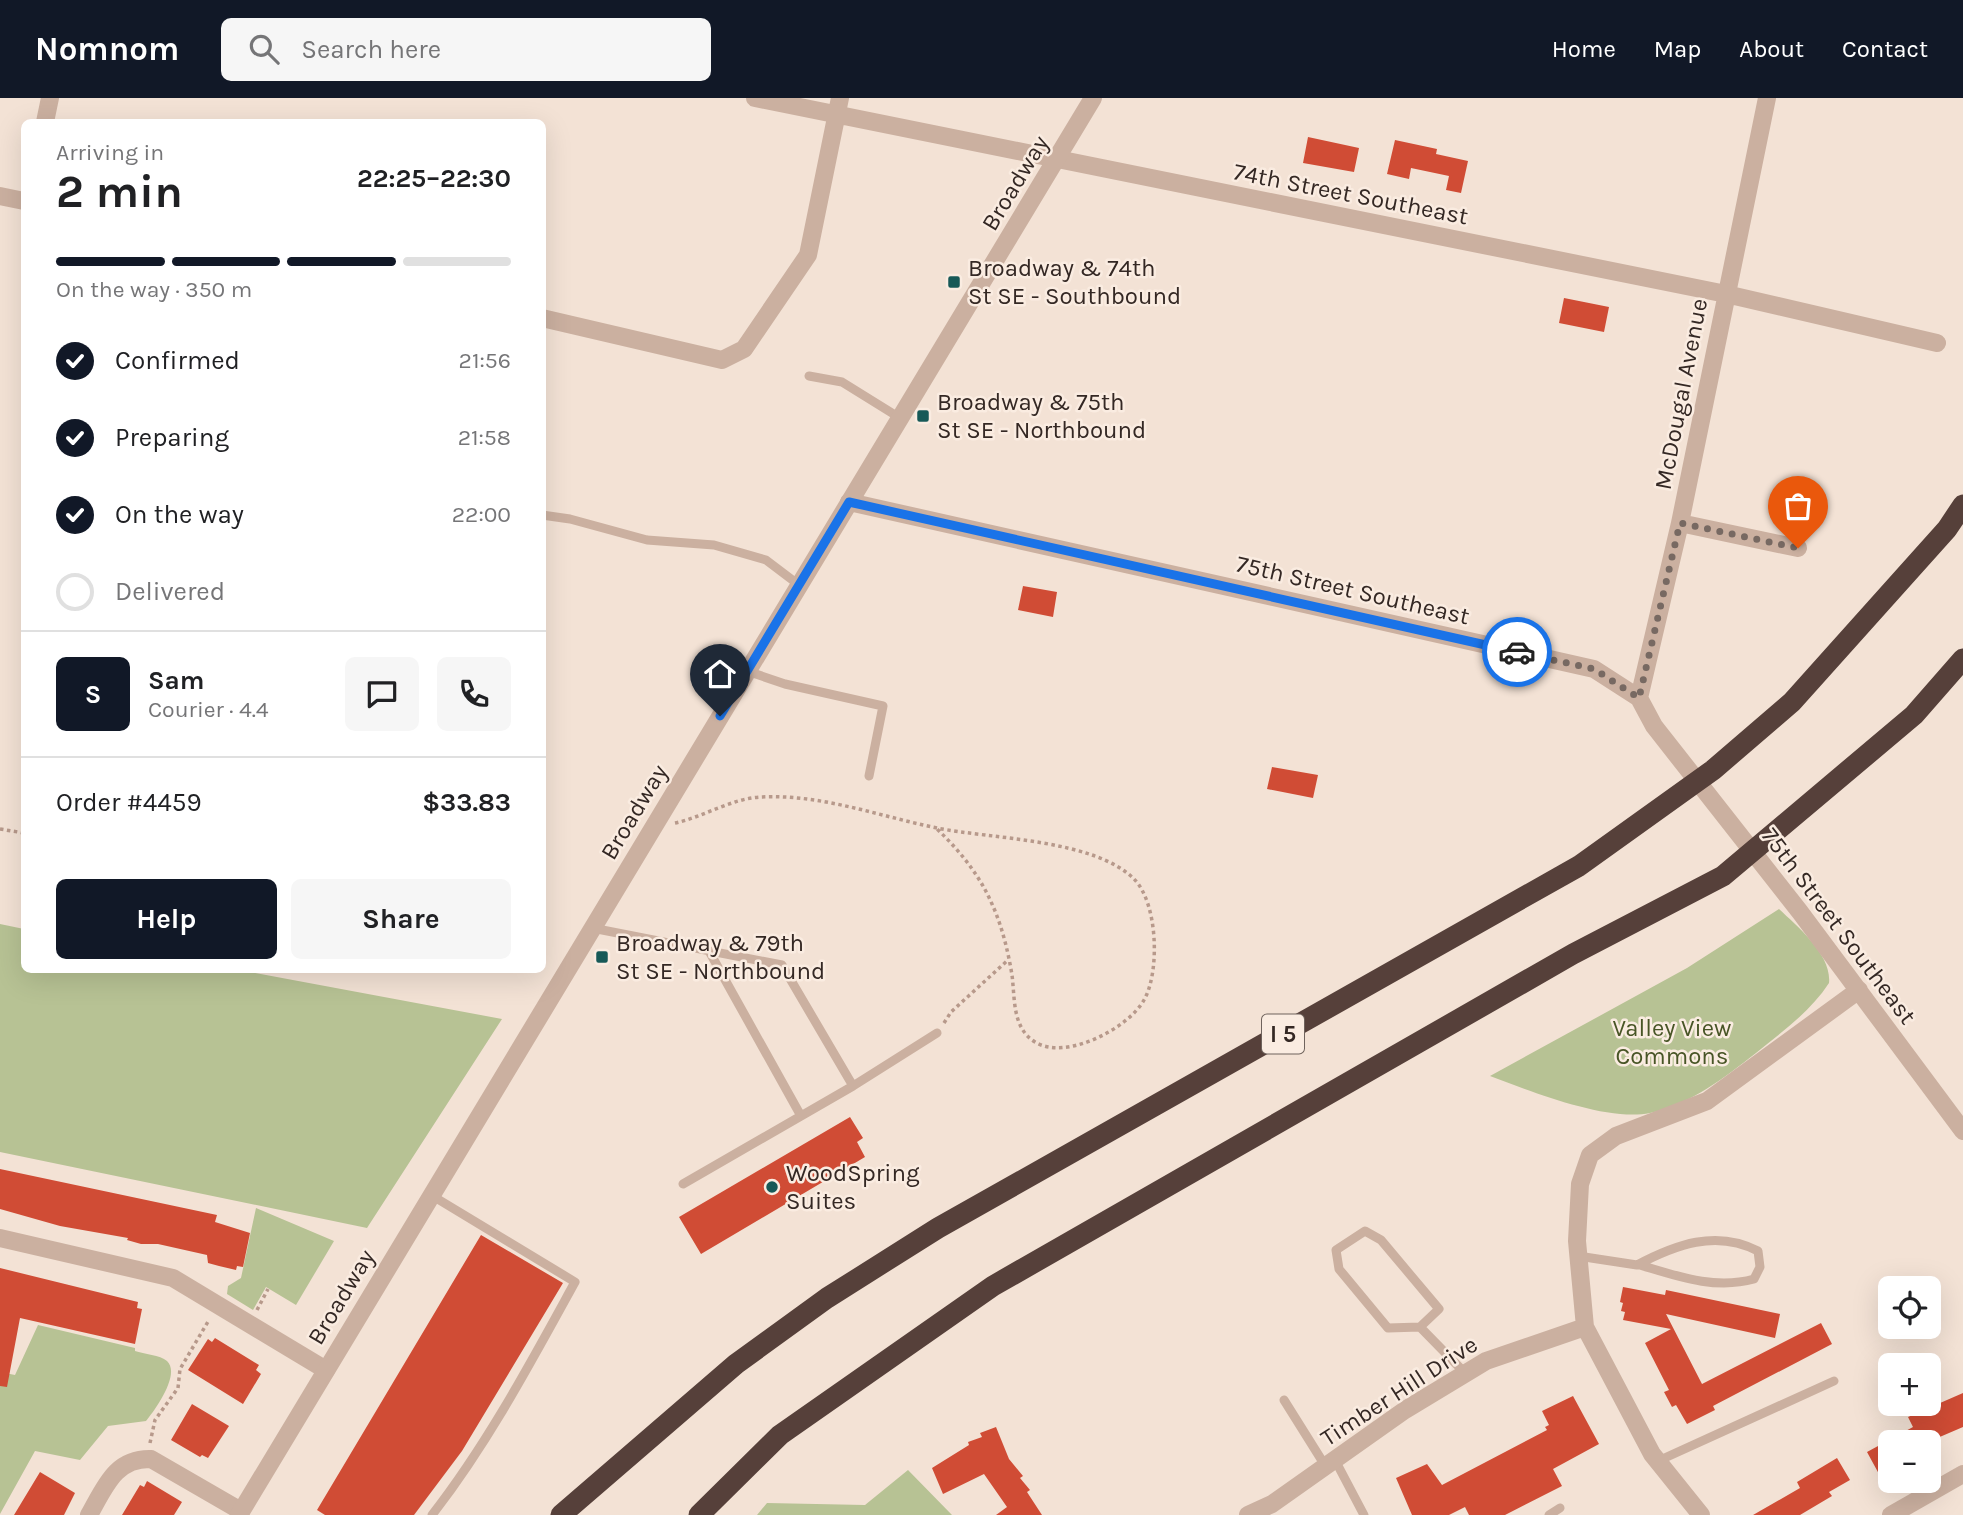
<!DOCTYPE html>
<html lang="en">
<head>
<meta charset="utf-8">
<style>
	body { margin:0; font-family:Karla,sans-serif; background:#f6f6f6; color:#202124; height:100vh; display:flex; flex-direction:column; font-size:26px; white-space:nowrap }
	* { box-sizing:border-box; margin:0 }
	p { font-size:23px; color:#757577 }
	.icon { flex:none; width:38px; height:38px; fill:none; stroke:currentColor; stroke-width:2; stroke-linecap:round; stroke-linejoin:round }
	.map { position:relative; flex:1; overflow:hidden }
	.drawer { position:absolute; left:21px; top:21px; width:525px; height:854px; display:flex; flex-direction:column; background:#fff; border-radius:10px; box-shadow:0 7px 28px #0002 }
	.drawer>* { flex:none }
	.buttons { position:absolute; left:1878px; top:1178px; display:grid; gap:14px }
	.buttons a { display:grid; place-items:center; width:63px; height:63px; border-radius:10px; background:#fff; box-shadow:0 7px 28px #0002; font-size:35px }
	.pin { position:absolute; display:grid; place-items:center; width:60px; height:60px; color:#fff; margin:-72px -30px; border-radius:50% 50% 50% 0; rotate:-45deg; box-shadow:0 0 7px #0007 }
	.pin .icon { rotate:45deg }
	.courier { position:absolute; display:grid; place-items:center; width:70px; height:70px; margin:-35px; border:5px solid #1a73e8; border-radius:50%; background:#fff; color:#222; box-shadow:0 2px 9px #0007 }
	.overview em { font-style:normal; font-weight:700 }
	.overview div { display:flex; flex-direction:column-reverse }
	.overview { display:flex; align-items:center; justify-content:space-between; height:119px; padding:0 35px }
	h1 { font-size:46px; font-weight:700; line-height:52px }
	.bar { display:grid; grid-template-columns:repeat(4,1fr); gap:10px 7px; align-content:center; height:84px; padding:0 35px }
	.bar i { height:9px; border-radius:5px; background:#e0e0e0 }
	.bar .selected { background:#111827 }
	.bar p { grid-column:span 4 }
	.line { display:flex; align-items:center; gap:18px; padding:0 35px; border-top:2px solid #e0e0e0 }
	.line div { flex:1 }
	.round { display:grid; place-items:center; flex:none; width:74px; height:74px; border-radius:10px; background:#f6f6f6 }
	ol { padding:0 35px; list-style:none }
	li { display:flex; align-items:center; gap:21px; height:77px }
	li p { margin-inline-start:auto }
	li .icon { padding:7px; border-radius:50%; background:#111827; color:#fff; stroke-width:4 }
	li:last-child { color:#757577 }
	li i { width:38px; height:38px; border:4px solid #e0e0e0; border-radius:50% }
	.cta { display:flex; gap:14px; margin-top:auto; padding:14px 35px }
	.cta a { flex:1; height:80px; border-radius:10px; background:#111827; color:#fff; font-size:28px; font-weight:700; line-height:80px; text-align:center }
	.cta a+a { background:#f6f6f6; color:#202124 }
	header { display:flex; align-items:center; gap:42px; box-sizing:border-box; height:98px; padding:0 35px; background:#111827; color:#fff }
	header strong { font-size:33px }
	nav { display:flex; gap:38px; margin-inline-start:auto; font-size:24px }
	.search { width:490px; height:63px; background:#f6f6f6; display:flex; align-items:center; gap:18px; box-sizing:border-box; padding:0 24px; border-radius:10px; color:#757577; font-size:26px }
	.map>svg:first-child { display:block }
	.green { fill:#b7c294 }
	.building { fill:#d04c35 }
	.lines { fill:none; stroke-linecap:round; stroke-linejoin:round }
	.path { stroke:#b7998b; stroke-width:3.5; stroke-dasharray:3.5 3.5; stroke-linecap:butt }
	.service { stroke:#cbb0a0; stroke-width:9 }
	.minor { stroke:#cbb0a0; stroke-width:18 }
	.tertiary { stroke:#cbb0a0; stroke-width:18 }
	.motorway { stroke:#56403a; stroke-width:21 }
	.done { stroke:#776962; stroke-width:7; stroke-dasharray:0 12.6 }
	.route { stroke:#1a73e8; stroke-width:9 }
	.poi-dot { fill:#175957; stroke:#faece1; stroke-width:2.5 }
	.labels { text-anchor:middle; stroke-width:5; stroke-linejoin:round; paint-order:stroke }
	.shield { fill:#faece1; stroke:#6f635d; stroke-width:2 }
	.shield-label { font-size:23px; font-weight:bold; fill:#342824 }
	.street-label { font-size:24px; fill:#342824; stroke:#faece1 }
	.poi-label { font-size:24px; fill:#342824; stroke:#faece1; text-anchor:start }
	.park-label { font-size:24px; fill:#485526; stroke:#faece1 }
</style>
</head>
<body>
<header>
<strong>Nomnom</strong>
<div class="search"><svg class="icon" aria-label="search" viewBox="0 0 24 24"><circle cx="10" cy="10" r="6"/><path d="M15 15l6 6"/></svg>Search here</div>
<nav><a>Home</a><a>Map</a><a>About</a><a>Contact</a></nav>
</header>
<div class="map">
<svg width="1963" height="1417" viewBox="0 0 1963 1417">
	<rect width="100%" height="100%" fill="#f3e2d5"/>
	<path class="green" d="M1779 811C1798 829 1832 857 1829 885 1810 914 1783 933 1756 955 1725 979 1690 1007 1650 1015 1607 1024 1530 993 1490 978L1687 870Z
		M0 826 24 831V872H239L502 921 367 1130 0 1054Z
		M256 1110 334 1143 296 1207 266 1189 253 1212 227 1196 228 1188 241 1180Z
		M38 1227 135 1250V1253C144 1256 160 1257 167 1263 181 1276 155 1312 146 1323L108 1328 80 1362 35 1353 0 1416V1274L15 1277Z
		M908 1372 952 1417H757L767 1405 865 1407Z"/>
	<path class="building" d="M1308 39 1359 50 1354 74 1303 65Z
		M1395 42 1437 51 1436 56 1468 63 1461 95 1446 92 1449 78 1411 70 1409 81 1387 76Z
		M1564 200 1609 209 1604 234 1559 225Z
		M1023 488 1057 494 1053 519 1018 512Z
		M1272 669 1318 677 1313 700 1267 691Z
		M850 1019 863 1040 857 1044 865 1059 701 1156 679 1119Z
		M0 1071 217 1117 215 1124 250 1135 243 1169 237 1168 236 1172 219 1168 208 1165 207 1157 158 1146H141L127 1142 128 1140 60 1128 0 1111Z
		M481 1137 563 1185 462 1353 414 1417H325L317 1412Z
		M0 1170 138 1204 137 1210 142 1211 135 1246 20 1220 7 1289 0 1288Z
		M1623 1189 1665 1197 1666 1192 1780 1216 1775 1240 1666 1216 1702 1286 1821 1225 1832 1246 1713 1308 1715 1312 1687 1326 1676 1307 1672 1309 1664 1294 1669 1292 1645 1245 1671 1231 1623 1222 1625 1214 1621 1213 1623 1205 1620 1204Z
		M215 1240 259 1267 256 1272 261 1276 243 1306 188 1272 208 1241 212 1244Z
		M1963 1295V1329L1928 1344H1890V1370L1879 1376 1867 1354 1913 1329 1908 1319Z
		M1573 1298 1599 1346 1553 1371 1562 1388 1505 1417H1469L1465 1409 1449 1417H1412L1396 1380 1427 1366 1442 1387 1547 1332 1545 1329 1549 1327 1542 1313Z
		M192 1306 229 1328 208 1360 202 1357 200 1359 171 1342Z
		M996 1329 1009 1361 1023 1378 1020 1380 1030 1392 1027 1394 1042 1417H996L1007 1409 984 1376 943 1396 932 1370 969 1347 968 1344 982 1339 980 1335Z
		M1837 1360 1850 1382 1829 1394 1832 1398 1800 1417H1753L1800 1390 1797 1384Z
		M40 1374 75 1395 64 1417H14Z
		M147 1383 182 1404 174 1417H122L140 1387 144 1389Z"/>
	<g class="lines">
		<path class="path" d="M675 725C703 719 733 700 761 699 822 696 878 718 937 730 991 741 1094 741 1134 781 1158 805 1160 874 1144 902 1128 931 1065 963 1035 944 1012 930 1015 900 1012 877 1008 853 1002 828 992 806 979 776 959 752 936 730
			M0 731 24 735
			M944 925 951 914 1008 862
			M257 1212 268 1191
			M150 1345 155 1322 178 1290 180 1271 209 1222"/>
		<path class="service" d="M809 278 842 284 900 320
			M542 417 570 421 647 442 714 447 766 462 799 487
			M747 573 785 586 883 608 869 678
			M592 830 782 867 853 988 683 1086
			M709 853 801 1018
			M853 988 937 935
			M431 1097 575 1184C531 1264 488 1345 432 1417
			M1578 1158 1637 1167H1640C1677 1178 1715 1192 1754 1181L1760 1169 1758 1153C1716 1131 1675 1147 1637 1167
			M1420 1229 1388 1230 1339 1171 1336 1152 1365 1133 1381 1142 1439 1211 1420 1229 1465 1275
			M1284 1302 1326 1369
			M1335 1362 1364 1417
			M1658 1363 1834 1283
			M1549 1417 1560 1410"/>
		<path class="minor" d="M755 0 1726 196 1937 245
			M45 24 50 0
			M0 98 24 103
			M542 220 722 262 744 251 808 157 840 0
			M849 404 1594 571 1639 600 1654 628 1800 814 1963 1033
			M1680 425 1798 450
			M1639 600 1680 425 1767 0
			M0 1140 173 1180 326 1272
			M89 1417C105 1389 115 1360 151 1361L241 1413
			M1248 1417 1272 1406 1405 1312 1486 1263 1585 1229
			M1701 1417 1652 1356 1585 1229 1577 1143 1580 1086 1590 1057 1616 1038 1707 1003 1859 892
			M1891 1417 1963 1376"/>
		<path class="tertiary" d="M239 1417 1093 0"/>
		<path class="motorway" d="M561 1417 736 1266 827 1200 938 1130 1579 768 1713 672 1792 604 1947 431 1963 407
			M699 1417 780 1337 993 1188 1573 856 1723 778 1914 617 1963 561"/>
	</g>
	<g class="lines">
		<path class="done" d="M1517 554 1594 571 1639 600 1680 425 1798 450"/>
		<path class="route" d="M720 618 849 404 1517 554"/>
	</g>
	<g class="poi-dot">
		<rect x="947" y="177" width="14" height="14" rx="3.5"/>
		<rect x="916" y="311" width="14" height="14" rx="3.5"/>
		<rect x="595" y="852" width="14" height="14" rx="3.5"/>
		<circle cx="772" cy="1089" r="7"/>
	</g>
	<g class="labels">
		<rect class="shield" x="1262" y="916.5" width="42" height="39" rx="5"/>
		<g class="shield-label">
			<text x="1283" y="944">I 5</text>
		</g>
		<g class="street-label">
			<text transform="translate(1015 85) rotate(-59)" y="8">Broadway</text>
			<text transform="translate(1351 96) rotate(11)" y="8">74th Street Southeast</text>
			<text transform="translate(1681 296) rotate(-79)" y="8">McDougal Avenue</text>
			<text transform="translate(1353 492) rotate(13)" y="8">75th Street Southeast</text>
			<text transform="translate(634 714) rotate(-59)" y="8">Broadway</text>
			<text transform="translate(1839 828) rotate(53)" y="8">75th Street Southeast</text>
			<text transform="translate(341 1199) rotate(-59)" y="8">Broadway</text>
			<text transform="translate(1399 1293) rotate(-33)" y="8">Timber Hill Drive</text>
		</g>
		<g class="poi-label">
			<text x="968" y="178">Broadway &amp; 74th<tspan x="968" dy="28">St SE - Southbound</tspan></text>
			<text x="937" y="312">Broadway &amp; 75th<tspan x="937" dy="28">St SE - Northbound</tspan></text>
			<text x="616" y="853">Broadway &amp; 79th<tspan x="616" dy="28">St SE - Northbound</tspan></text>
			<text x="786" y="1083">WoodSpring<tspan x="786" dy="28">Suites</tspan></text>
		</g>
		<g class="park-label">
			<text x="1672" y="938">Valley View<tspan x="1672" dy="28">Commons</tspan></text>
		</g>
	</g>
</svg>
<div class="buttons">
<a><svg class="icon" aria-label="locate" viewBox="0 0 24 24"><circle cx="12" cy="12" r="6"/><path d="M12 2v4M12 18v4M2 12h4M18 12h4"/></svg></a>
<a>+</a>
<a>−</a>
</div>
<div class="pin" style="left:1798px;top:450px;background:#ea580c"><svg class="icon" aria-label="bag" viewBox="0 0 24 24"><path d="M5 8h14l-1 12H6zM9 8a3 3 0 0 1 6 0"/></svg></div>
<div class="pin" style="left:720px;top:618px;background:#1f2937"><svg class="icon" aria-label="home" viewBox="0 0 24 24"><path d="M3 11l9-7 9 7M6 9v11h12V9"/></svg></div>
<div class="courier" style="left:1517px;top:554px"><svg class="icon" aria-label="car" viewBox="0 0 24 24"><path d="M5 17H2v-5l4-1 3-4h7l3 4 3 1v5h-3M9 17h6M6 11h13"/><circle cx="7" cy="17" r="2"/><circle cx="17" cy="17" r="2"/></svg></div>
<section class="drawer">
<div class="overview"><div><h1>2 min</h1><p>Arriving in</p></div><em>22:25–22:30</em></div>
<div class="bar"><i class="selected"></i><i class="selected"></i><i class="selected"></i><i></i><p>On the way · 350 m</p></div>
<ol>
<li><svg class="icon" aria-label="check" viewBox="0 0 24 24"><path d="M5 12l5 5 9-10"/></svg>Confirmed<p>21:56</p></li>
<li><svg class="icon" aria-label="check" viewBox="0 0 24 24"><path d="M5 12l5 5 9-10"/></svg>Preparing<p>21:58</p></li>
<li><svg class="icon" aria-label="check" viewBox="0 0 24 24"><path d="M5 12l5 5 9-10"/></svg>On the way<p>22:00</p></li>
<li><i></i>Delivered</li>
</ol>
<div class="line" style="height:126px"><b class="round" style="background:#111827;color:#fff">S</b><div><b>Sam</b><p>Courier · 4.4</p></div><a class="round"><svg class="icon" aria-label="chat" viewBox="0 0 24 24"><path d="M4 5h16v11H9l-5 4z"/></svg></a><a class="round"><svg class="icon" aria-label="phone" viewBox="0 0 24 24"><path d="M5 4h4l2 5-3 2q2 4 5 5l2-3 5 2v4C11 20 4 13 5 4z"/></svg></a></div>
<div class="line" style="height:91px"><div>Order #4459</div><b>$33.83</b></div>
<div class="cta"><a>Help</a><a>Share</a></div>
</section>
</div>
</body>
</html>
